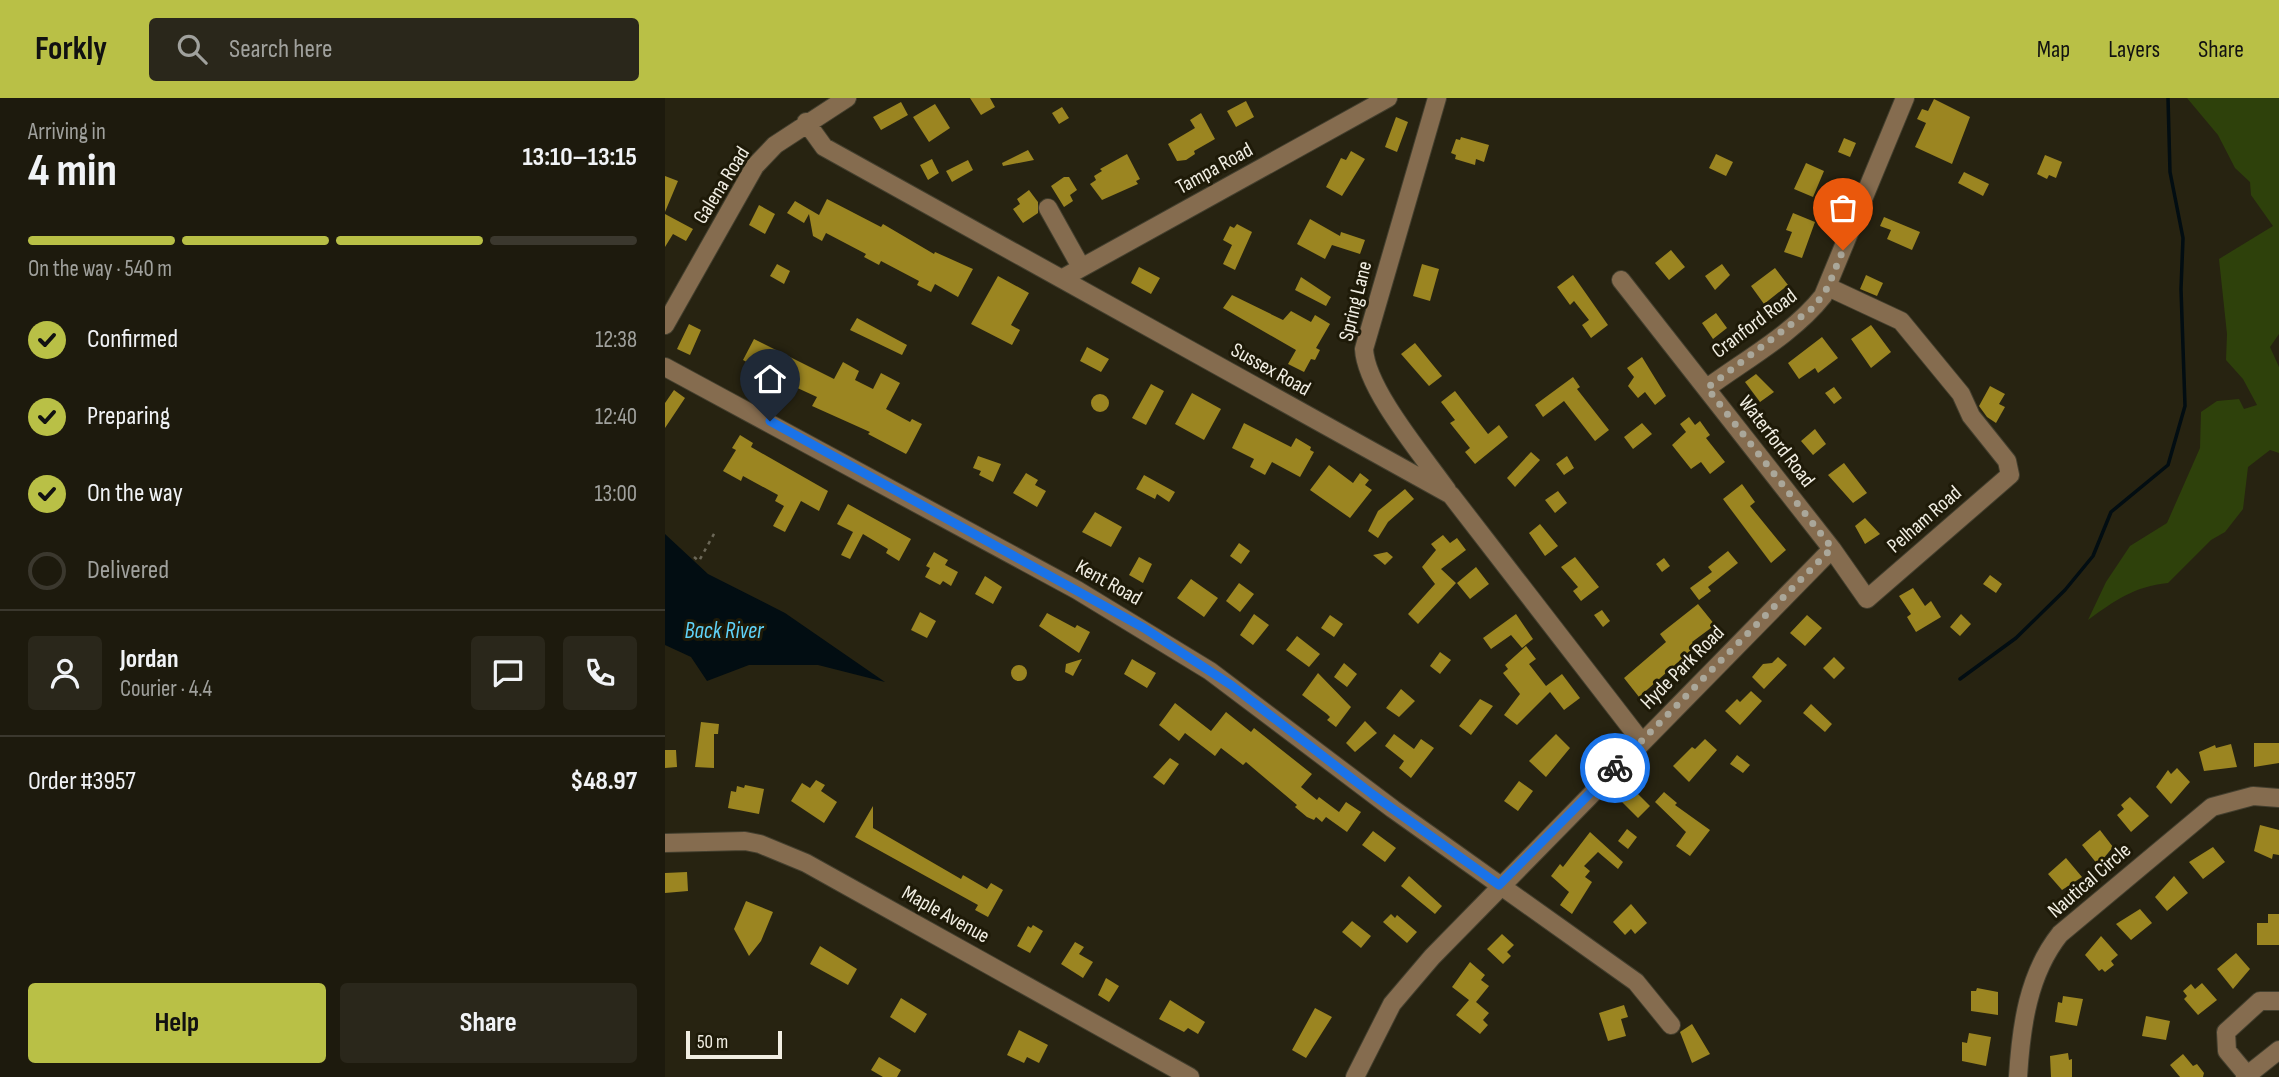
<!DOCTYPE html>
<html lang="en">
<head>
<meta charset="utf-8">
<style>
	body { margin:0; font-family:"Sofia Sans Condensed",sans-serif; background:#2a271b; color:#f1f3f6; height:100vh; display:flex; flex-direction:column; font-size:26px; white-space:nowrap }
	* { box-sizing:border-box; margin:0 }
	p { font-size:23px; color:#a0a19d }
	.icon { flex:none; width:38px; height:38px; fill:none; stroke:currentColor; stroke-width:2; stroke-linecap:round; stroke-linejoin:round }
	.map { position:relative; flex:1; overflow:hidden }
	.drawer { display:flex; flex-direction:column; background:#1d1a0d; width:665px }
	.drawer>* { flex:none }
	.scale { position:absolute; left:21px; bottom:18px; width:96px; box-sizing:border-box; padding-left:7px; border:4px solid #f1eee3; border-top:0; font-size:19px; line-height:24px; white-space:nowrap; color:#f1eee3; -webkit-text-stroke:5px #1e1a08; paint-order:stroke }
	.pin { position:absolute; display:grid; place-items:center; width:60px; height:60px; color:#fff; margin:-72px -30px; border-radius:50% 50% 50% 0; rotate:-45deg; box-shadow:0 0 7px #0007 }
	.pin .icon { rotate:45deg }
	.courier { position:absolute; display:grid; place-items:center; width:70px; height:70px; margin:-35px; border:5px solid #1a73e8; border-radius:50%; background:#fff; color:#222; box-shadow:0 2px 9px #0007 }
	.head em { font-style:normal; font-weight:700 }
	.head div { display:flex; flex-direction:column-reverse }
	.head { display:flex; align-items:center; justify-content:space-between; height:119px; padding:0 28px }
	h1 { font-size:46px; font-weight:700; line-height:52px }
	.bar { display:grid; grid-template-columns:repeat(4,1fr); gap:10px 7px; align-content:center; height:84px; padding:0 28px }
	.bar i { height:9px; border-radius:5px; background:#3b382e }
	.bar .on { background:#b9c046 }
	.bar p { grid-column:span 4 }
	.line { display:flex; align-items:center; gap:18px; padding:0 28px; border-top:2px solid #3b382e }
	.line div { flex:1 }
	.round { display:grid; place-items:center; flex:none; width:74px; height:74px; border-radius:7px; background:#2a271b }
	ol { padding:0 28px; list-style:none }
	li { display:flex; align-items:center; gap:21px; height:77px }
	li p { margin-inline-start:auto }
	li .icon { padding:7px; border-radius:50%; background:#b9c046; color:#111; stroke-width:4 }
	li:last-child { color:#a0a19d }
	li i { width:38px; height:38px; border:4px solid #3b382e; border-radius:50% }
	.action { display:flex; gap:14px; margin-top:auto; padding:14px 28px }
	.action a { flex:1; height:80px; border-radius:7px; background:#b9c046; color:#111; font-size:28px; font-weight:700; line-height:80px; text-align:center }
	.action a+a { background:#2a271b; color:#f1f3f6 }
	header { display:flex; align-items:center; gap:42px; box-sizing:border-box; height:98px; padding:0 35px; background:#b9c046; color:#111 }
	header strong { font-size:33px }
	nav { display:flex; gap:38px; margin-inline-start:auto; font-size:24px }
	.search { width:490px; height:63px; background:#2a271b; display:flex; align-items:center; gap:18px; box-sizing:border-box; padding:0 24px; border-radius:7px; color:#a0a19d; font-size:26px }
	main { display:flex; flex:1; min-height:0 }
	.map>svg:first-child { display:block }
	.green { fill:#2e410b }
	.water { fill:#020d12 }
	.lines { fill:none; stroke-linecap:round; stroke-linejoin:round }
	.stream { stroke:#020d12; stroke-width:3.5 }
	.building { fill:#9b8521 }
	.minor-casing { stroke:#433f2e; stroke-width:20 }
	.path { stroke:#6c6858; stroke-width:2.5; stroke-dasharray:3.5 5; stroke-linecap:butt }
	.minor { stroke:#856c4f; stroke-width:18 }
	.done { stroke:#aaa79a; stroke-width:7; stroke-dasharray:0 12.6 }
	.route { stroke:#1a73e8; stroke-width:9 }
	.labels { text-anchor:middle; stroke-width:6; stroke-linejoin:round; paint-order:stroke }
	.street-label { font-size:21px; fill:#f1eee3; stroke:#1e1a08 }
	.water-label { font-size:23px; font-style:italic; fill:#5fd3f9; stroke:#1e1a08 }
</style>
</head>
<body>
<header>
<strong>Forkly</strong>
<div class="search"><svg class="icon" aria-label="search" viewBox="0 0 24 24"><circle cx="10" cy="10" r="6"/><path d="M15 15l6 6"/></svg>Search here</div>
<nav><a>Map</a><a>Layers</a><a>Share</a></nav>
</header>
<main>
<section class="drawer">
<div class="head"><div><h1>4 min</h1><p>Arriving in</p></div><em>13:10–13:15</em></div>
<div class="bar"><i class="on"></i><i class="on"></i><i class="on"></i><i></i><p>On the way · 540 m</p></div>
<ol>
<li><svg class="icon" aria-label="check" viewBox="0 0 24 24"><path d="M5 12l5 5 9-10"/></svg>Confirmed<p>12:38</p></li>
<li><svg class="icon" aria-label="check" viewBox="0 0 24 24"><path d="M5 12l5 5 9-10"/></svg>Preparing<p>12:40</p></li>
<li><svg class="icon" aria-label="check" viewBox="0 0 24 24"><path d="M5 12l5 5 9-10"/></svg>On the way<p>13:00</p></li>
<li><i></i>Delivered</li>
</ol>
<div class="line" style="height:126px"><a class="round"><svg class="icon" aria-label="person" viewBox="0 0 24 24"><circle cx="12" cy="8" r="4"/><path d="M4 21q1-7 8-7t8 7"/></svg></a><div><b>Jordan</b><p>Courier · 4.4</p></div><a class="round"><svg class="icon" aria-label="chat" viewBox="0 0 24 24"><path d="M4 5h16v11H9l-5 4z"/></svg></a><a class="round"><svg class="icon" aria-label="phone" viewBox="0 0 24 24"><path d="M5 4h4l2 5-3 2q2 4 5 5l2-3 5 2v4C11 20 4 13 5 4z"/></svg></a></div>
<div class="line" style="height:91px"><div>Order #3957</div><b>$48.97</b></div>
<div class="action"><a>Help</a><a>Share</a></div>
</section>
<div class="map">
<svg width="1614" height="979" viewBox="0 0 1614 979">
	<rect width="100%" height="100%" fill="#272311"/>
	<path class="green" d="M1522 0H1614V236L1605 249 1614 269V355L1605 352 1583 369 1578 411 1560 434 1546 442 1503 485C1470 488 1449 503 1423 522L1441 484 1465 448 1502 425 1535 350 1536 314 1552 303 1574 301 1579 311 1592 307 1578 281 1561 262 1562 236 1554 161 1608 128 1586 97 1585 84 1570 70 1553 37Z"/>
	<path class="water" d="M0 436 43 476 120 515 220 584 153 567H84L42 583 26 559 0 547Z"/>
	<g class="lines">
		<path class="stream" d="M1295 581 1351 540 1400 492 1428 458 1446 414 1503 367 1520 308 1516 191 1518 140 1505 74 1503 0"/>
	</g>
	<path class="building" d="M305 0H325L330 9 316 17Z
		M1269 1 1305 19 1287 66 1250 49 1261 25 1252 21 1257 11 1263 13Z
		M581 3 589 19 571 29 562 13Z
		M236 4 243 17 216 32 208 19Z
		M270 6 285 30 264 44 248 19Z
		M397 9 404 20 394 26 387 15Z
		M536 15 550 41 529 53 530 56 521 62 512 63 503 46 530 30 525 22Z
		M731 19 743 24 732 54 720 49Z
		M796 39 824 47 819 64 811 61 810 67 790 61 791 57 786 55 791 41 795 42Z
		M1179 40 1191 45 1185 59 1173 54Z
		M363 52 369 62 338 68 337 65Z
		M686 53 700 61 677 98 661 89 676 60 681 62Z
		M462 56 475 81 471 83 473 86 437 102 425 86 431 82 429 78 437 73 435 71Z
		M1051 56 1068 64 1061 78 1044 70Z
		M1380 57 1397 64 1391 80 1384 77 1382 81 1372 76Z
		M267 61 274 75 263 82 255 67Z
		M303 62 308 72 287 84 281 73Z
		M1141 65 1159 73 1148 99 1129 91Z
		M1299 74 1324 86 1318 98 1293 85Z
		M0 78 13 83 0 114Z
		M399 79H404L412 92 405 97 408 103 399 109 386 88Z
		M364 92 373 104V115L358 125 348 111 355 106 352 101Z
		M162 101 216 129 218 126 269 156 270 154 308 171 293 199 270 186 266 194 252 187 254 183 216 163 214 167 199 159 201 156 161 135 157 143 148 138 144 116 139 125 122 115 130 103 154 117Z
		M94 107 110 116 100 136 84 127Z
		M1128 115 1150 124 1137 160 1119 154 1127 134 1121 132Z
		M0 116 28 131 21 143 8 136 0 149Z
		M1219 119 1255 134 1247 152 1222 141 1226 132 1215 128Z
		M645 121 675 138 676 134 700 142 695 156 667 147 660 161 632 146Z
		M572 126 587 134 570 172 558 166 567 147 558 142 565 128 569 130Z
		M1006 152 1020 169 1004 182 990 165Z
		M112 166 125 173 119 186 105 178Z
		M757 166 774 171 765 203 748 198Z
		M1057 166 1065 177 1050 192 1040 178Z
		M474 169 495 180 486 196 466 185Z
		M1110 170 1123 187 1099 206 1086 188Z
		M908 177 943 227 926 240 917 227 924 222 909 203 905 207 892 189Z
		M1201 177 1218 185 1212 198 1195 191Z
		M333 178 364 195 346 227 355 232 347 247 306 226Z
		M636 179 666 199 661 208 630 192Z
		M567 197 618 222 626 213 646 224 650 217 665 226 651 250 655 252 650 262 646 261 639 274 623 266 631 252 558 210Z
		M1051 215 1062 230 1048 241 1037 225Z
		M192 220 242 247 237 257 185 232Z
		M24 226 36 232 25 257 12 251Z
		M1206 227 1226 254 1206 270 1186 241Z
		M1157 239 1173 260 1153 275 1150 270 1134 281 1123 265Z
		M89 241 169 281 178 264 194 273 190 282 208 291 216 275 235 285 221 311 245 324 247 321 257 326 243 353 241 356 203 336 205 334 147 308 152 299 115 282 113 286 99 278 101 275 78 262Z
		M750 245 777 278 764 288 736 256Z
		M422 249 444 261 436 274 415 263Z
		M977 259 1001 298 990 307 980 294 973 300 963 288 969 279 962 270Z
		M1091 276 1109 294 1095 304 1080 284Z
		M908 279 915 289 912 291 944 332 930 343 899 303 878 319 870 307Z
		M486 286 499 293 481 327 467 320Z
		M1325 288 1340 296 1334 306 1340 309 1331 325 1322 319 1314 308Z
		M1169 289 1177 300 1169 306 1160 295Z
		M9 292 20 300 0 330V305Z
		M790 293 823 336 834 327 843 339 810 366 800 354 805 350 785 325 790 322 776 304Z
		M527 295 556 311 539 342 510 326Z
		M426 305a9 9 0 1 1 18 0a9 9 0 1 1-18 0Z
		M1024 319 1030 327 1035 323 1045 337 1041 340 1060 364 1045 376 1036 364 1026 371 1007 347 1021 334 1015 326Z
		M579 325 626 349 631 340 646 349 645 352 649 354 635 379 607 364 600 377 585 369 589 361 567 350Z
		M977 325 987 336 968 351 959 339Z
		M1150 331 1161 346 1148 357 1136 343Z
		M75 337 88 345 86 349 163 393 154 413 136 403 120 434 108 428 119 408 110 403 113 397 78 378 76 383 58 373 71 352 67 350Z
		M866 354 875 362 850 389 842 380Z
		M313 358 336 366 328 384 314 377 316 373 308 370Z
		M902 358 909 370 899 377 891 366Z
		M1179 365 1202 395 1188 405 1163 377Z
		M664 367 688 385 695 375 704 382 700 387 707 392 685 420 645 392Z
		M361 375 373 382 370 387 381 393 372 409 348 395Z
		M479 377 510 394 504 404 492 396 490 401 471 391Z
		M1077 386 1090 404 1085 408 1121 452 1106 465 1058 401Z
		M740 391 749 401 723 424 713 440 703 433 713 413Z
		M893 393 902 405 890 415 880 402Z
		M183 406 246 441 234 463 221 455 223 451 198 436 185 461 176 457 188 434 172 426Z
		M430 414 457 429 446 449 417 434Z
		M1200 420 1215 436 1200 446 1190 428Z
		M875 426 893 448 880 458 864 435Z
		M778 437 785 445 792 440 801 452 776 471 791 485 753 526 743 516 770 486 757 469 771 452 766 446Z
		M574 445 585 453 576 466 565 458Z
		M1063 453 1073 465 1043 489 1046 493 1034 502 1025 490 1047 474 1043 469Z
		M269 454 283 462 280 467 293 474 286 488 278 483 275 487 260 479 265 470 261 468Z
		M722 454 728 459 720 467 708 457Z
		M474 459 487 466 478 485 464 477Z
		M910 459 934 489 916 503 908 493 913 489 896 469Z
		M999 460 1005 468 997 474 991 466Z
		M811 469 824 486 805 501 792 485Z
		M1325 477 1337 486 1331 495 1318 486Z
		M320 478 337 489 328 506 310 496Z
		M526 481 553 500 539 519 512 500Z
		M574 485 589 496 575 514 561 503Z
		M1248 490 1260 508 1266 503 1276 519 1251 534 1242 519 1246 516 1234 498Z
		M1033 506 1050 527 1027 544 1030 549 974 599 959 580 1001 544 995 536Z
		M937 512 945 523 938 529 929 517Z
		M255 514 271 523 262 540 246 532Z
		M382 515 410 530 412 527 425 534 414 555 374 528Z
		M589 516 604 527 588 547 575 537Z
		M851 516 868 541 857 550 846 537 826 551 818 540Z
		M1296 516 1306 526 1295 538 1285 529Z
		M665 517 678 526 669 539 656 530Z
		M1142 517 1157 530 1140 548 1125 535Z
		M632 538 655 556 644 569 621 552Z
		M861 548 871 561 864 566 881 588 897 576 915 600 899 612 885 594 852 627 839 617 855 596 838 575 843 571 840 567Z
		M775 554 786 562 775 576 765 568Z
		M1113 559 1122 567 1099 591 1087 579 1098 566 1107 565Z
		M1169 559 1180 570 1169 581 1158 570Z
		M417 561 408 578 400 574 401 566Z
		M467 561 491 575 482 590 459 576Z
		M679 565 692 576 682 589 669 579Z
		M346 575a8 8 0 1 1 16 0a8 8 0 1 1-16 0Z
		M653 575 686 609 671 629 662 622 665 619 662 616 637 597Z
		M736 591 750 603 734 619 721 610Z
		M1086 593 1097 603 1075 627 1060 613 1072 601 1075 604Z
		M815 601 828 608 806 637 794 628Z
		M510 605 546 633 561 614 586 634 589 630 647 676 636 689 652 702 654 699 674 714 681 704 696 714 682 734 661 719 657 724 651 719 649 722 642 719 630 709 632 707 581 664 578 667 556 650 550 658 520 635 514 643 494 627Z
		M1146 606 1167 626 1160 634 1138 615Z
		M700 623 712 635 690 654 681 645Z
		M36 624 54 626 53 636H49V670L30 669Z
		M729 636 749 651 756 641 769 650 746 680 734 670 739 663 720 648Z
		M891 636 905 650 881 679 864 663Z
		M1040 641 1052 652 1024 684 1008 668 1027 649 1030 651Z
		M1589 645H1614V665L1589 669Z
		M1566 646 1572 669 1539 673 1534 654 1550 647 1551 650Z
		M0 652H11L12 669 0 670Z
		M1072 657 1085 667 1078 675 1065 666Z
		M505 660 514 666 499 687 488 679Z
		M1512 670 1525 684 1506 706 1491 689 1503 672 1506 676Z
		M151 682 160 687 156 693 172 704 159 725 126 703 137 685 145 690Z
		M854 683 868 693 853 713 839 703Z
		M80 687 99 691 94 716 63 710 66 693 71 694 72 688 79 690Z
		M969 692 985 708 973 720 957 704Z
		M999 694 1012 705 1010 707 1045 732 1025 758 1011 748 1021 734 990 704Z
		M1465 699 1484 718 1466 734 1452 717 1459 711 1456 707Z
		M208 708V730L296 781 298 777 322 791 326 785 338 792 323 819 310 812 313 807 190 739Z
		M1595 727 1614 732V757L1608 756 1607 761 1589 753Z
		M962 731 972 739 963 751 953 743Z
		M1435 732 1448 749 1433 767 1417 747Z
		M708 733 731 750 720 764 697 747Z
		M925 734 958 764 953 771 933 754 919 768 925 773 920 779 927 784 907 816 895 807 904 794 886 778 895 766 898 769Z
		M1548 749 1560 764 1538 781 1524 764Z
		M1401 760 1417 779 1397 792 1383 776Z
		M22 774 23 793 0 795V775Z
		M744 778 777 808 770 816 736 788Z
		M1509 778 1523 795 1502 813 1490 799Z
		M81 803 108 814 96 843 84 858 69 831Z
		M966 806 982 825 970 836 966 831 960 837 948 824Z
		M1475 811 1487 825 1466 842 1451 826Z
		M726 816 730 820 732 817 752 834 742 845 718 824Z
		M1603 816H1614V847H1592V825H1603Z
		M687 823 706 838 696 850 677 834Z
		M368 827 378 833 365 855 352 848 363 828 366 830Z
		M837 836 849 847 842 854 846 858 838 866 822 851Z
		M1436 838 1453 857 1446 863 1449 867 1440 874 1437 871 1434 873 1420 857Z
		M410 844 419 849 414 856 428 864 418 880 396 866Z
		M155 848 192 871 183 887 145 866Z
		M1571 855 1585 871 1568 891 1552 871Z
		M805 864 820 877 816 882 824 888 811 904 824 915 818 922 823 927 815 936 791 917 804 902 787 889Z
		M441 880 454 888 444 904 433 897Z
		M1537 885 1552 902 1533 917 1519 901 1522 898 1518 893 1526 886 1530 891Z
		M1312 890 1333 894V917L1306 913V893H1311Z
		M1398 898 1418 901 1412 928 1390 924 1393 904 1397 905Z
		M236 900 262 916 250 935 225 919Z
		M505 902 540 924 533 936 523 930 519 934 494 921Z
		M959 907 963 919 956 921 961 938 943 943 934 915Z
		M650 910 667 919 641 960 627 952Z
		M1481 918 1505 923 1501 942 1477 938Z
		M1027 926 1045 956 1027 965 1015 934Z
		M354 932 383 947 374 965 362 959 359 965 342 957Z
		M1304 935 1326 939 1321 968 1297 963V944L1302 945Z
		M1403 955 1404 962 1407 961V979H1386L1385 958Z
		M1518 956 1528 968 1532 966 1539 975 1538 979H1515L1505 967Z
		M214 959 236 972 232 979H218L206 972Z"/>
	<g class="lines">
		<g class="minor-casing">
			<path id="minor" d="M772 0 699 251C701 291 758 358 782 392
				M141 24 159 49 786 397 976 643
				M383 110 416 169
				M398 180 723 0
				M956 182 1167 451 1202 501 1345 377 1342 363 1306 318 1296 296 1236 223 1163 189
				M0 227 90 68 110 47 182 0
				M0 269 412 492 545 573 728 711 971 884 1006 927
				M1042 290C1080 262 1129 235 1158 198L1240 0
				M0 745 80 743 95 746 141 765 525 979
				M1582 977 1562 953 1561 934 1595 903H1614
				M690 979 727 906 767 859 1167 451
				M1353 979C1356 929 1363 876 1395 836L1547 709 1588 698 1614 700
				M1580 979 1614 952"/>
		</g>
		<path class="path" d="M29 459 34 463 50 434"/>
		<use href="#minor" class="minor"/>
	</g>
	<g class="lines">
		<path class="done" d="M950 670 1167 450 1042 290 1149 209 1163 189 1178 152"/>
		<path class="route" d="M105 323 479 530 566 587 707 696 834 787 950 670"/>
	</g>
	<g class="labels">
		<g class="street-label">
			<text transform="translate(549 70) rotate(-29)" y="7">Tampa Road</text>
			<text transform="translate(56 87) rotate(-58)" y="7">Galena Road</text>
			<text transform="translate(690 203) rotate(-76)" y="7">Spring Lane</text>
			<text transform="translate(1089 225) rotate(-37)" y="7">Cranford Road</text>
			<text transform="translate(606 271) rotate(29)" y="7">Sussex Road</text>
			<text transform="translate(1112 343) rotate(52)" y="7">Waterford Road</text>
			<text transform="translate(1259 421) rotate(-41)" y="7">Pelham Road</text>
			<text transform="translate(444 484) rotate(29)" y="7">Kent Road</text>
			<text transform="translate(1017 569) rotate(-45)" y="7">Hyde Park Road</text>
			<text transform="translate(1424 782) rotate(-41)" y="7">Nautical Circle</text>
			<text transform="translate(281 816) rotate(29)" y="7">Maple Avenue</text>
		</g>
		<g class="water-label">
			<text x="59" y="540">Back River</text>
		</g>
	</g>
</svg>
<div class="scale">50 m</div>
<div class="pin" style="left:1178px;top:152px;background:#ea580c"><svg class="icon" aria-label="bag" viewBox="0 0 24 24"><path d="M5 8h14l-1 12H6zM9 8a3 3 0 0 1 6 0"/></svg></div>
<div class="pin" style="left:105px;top:323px;background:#1f2937"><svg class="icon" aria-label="home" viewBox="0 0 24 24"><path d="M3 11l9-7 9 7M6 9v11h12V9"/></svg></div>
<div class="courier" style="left:950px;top:670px"><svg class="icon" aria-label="bike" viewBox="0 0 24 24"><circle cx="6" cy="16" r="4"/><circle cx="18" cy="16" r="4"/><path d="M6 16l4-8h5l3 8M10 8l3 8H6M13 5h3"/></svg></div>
</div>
</main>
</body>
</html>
